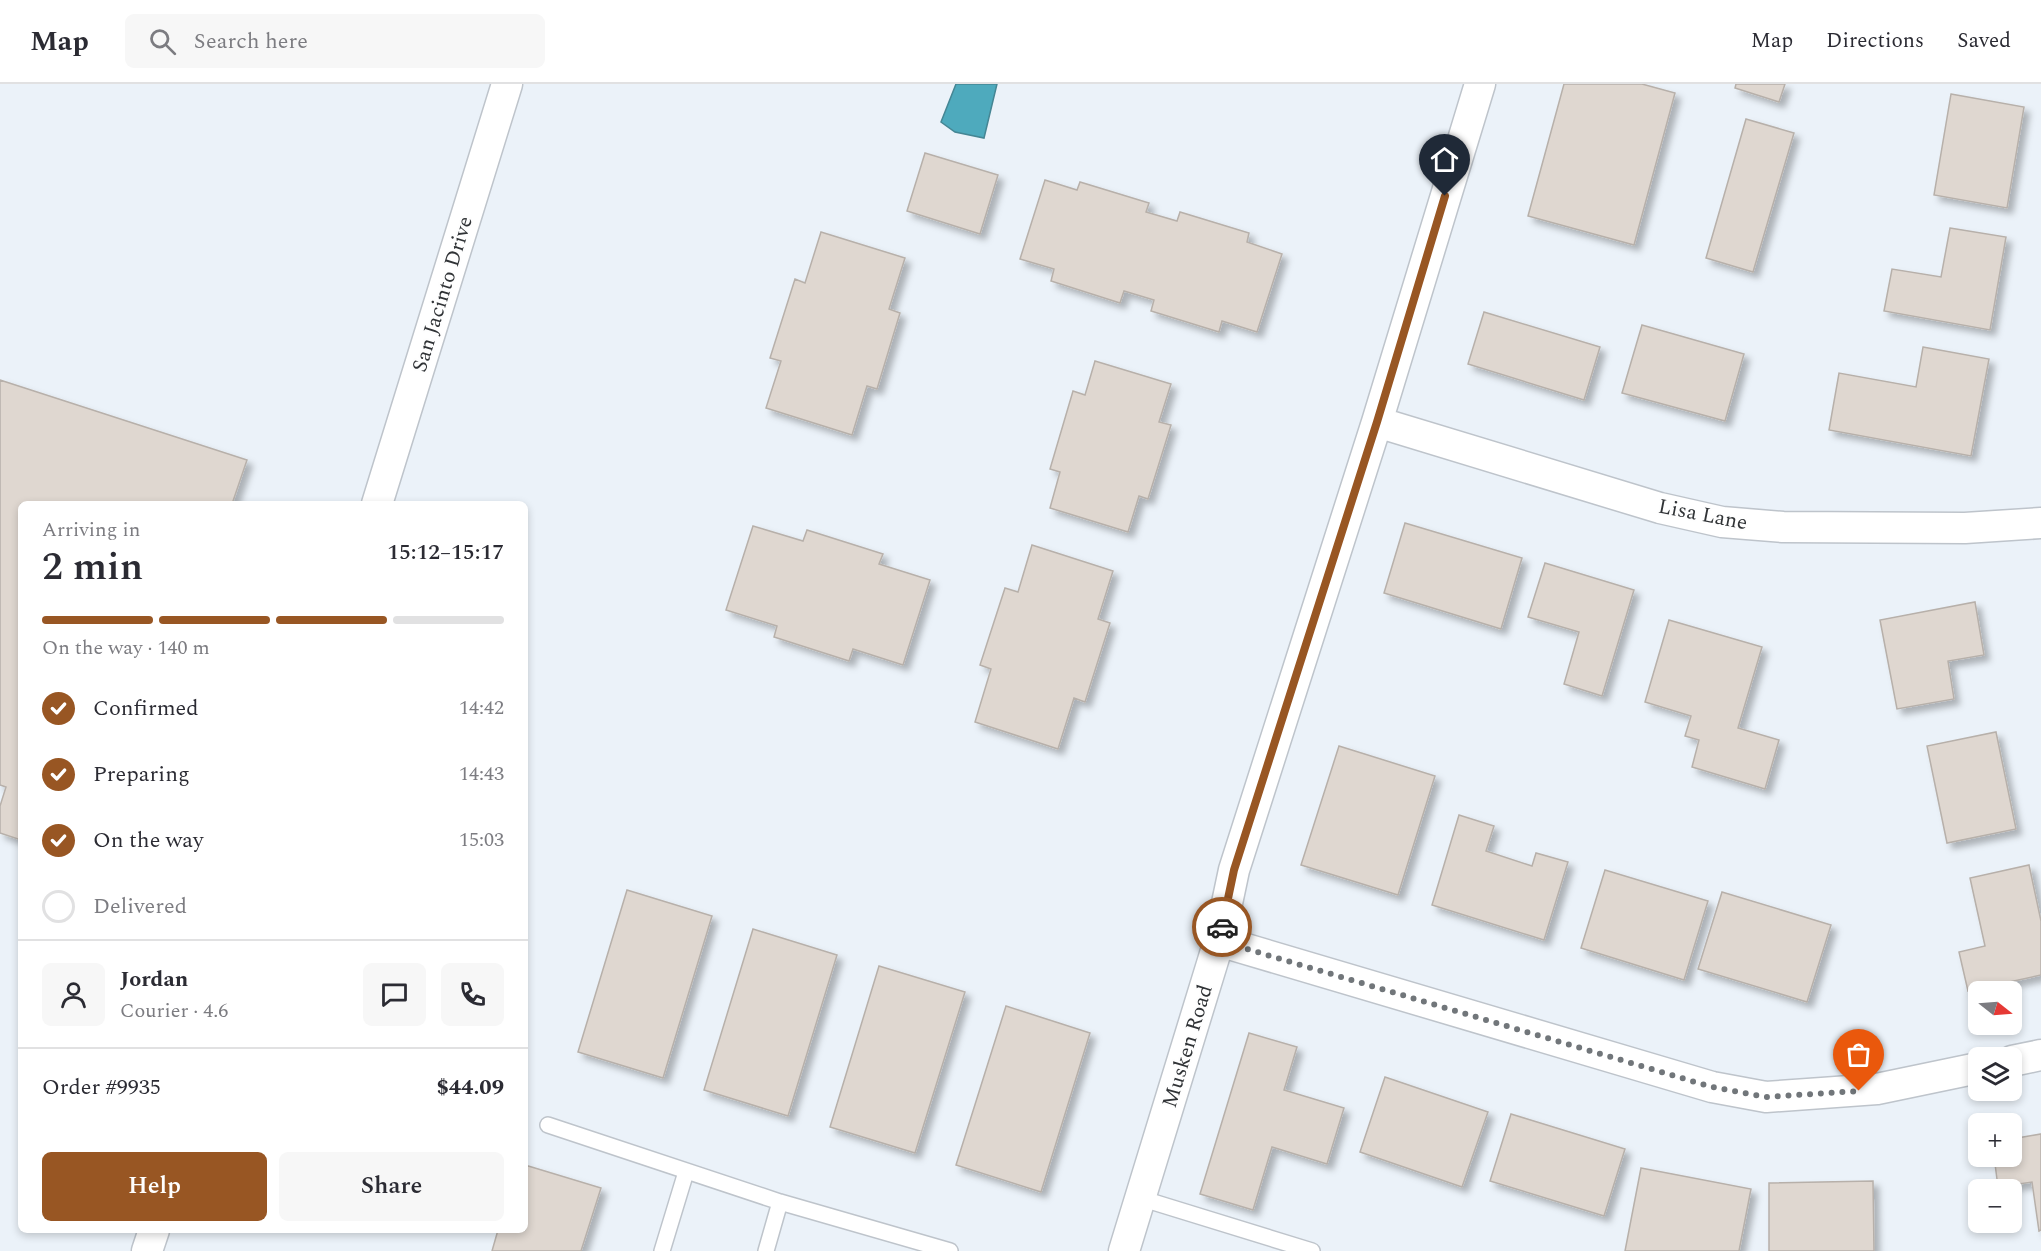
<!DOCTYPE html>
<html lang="en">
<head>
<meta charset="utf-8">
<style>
	body { margin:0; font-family:Spectral,serif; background:#f7f7f7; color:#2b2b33; height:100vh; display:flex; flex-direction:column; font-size:22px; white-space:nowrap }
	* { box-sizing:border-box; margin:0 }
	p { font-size:20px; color:#7c7c81 }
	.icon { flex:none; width:33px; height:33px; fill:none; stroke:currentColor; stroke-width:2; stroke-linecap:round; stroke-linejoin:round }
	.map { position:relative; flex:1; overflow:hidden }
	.panel { position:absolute; left:18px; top:417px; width:510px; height:732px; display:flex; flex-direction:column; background:#fff; border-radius:9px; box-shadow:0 3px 9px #0003 }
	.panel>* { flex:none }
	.needle { width:39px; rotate:107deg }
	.fabs { position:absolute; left:1968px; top:897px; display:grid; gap:12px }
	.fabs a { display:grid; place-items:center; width:54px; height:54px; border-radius:9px; background:#fff; box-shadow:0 3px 9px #0003; font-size:30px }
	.pin { position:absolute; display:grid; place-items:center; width:51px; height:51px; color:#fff; margin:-62px -26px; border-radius:50% 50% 50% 0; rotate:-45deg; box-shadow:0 0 6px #0007 }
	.pin .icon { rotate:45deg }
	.courier { position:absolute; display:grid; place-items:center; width:60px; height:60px; margin:-30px; border:4px solid #985623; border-radius:50%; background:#fff; color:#222; box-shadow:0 2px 8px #0007 }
	.head em { font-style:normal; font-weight:600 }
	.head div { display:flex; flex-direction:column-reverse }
	.head { display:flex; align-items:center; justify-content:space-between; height:102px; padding:0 24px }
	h1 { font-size:39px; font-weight:600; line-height:45px }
	.bar { display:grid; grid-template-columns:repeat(4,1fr); gap:9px 6px; align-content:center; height:72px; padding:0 24px }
	.bar i { height:8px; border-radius:4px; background:#e1e1e2 }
	.bar .current { background:#985623 }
	.bar p { grid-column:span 4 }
	.line { display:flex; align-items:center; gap:15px; padding:0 24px; border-top:2px solid #e1e1e2 }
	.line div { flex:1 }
	.round { display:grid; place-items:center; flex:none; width:63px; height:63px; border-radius:9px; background:#f7f7f7 }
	ol { padding:0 24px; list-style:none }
	li { display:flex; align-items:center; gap:18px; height:66px }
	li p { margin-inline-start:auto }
	li .icon { padding:6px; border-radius:50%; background:#985623; color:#fff; stroke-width:4 }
	li:last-child { color:#7c7c81 }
	li i { width:33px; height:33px; border:3px solid #e1e1e2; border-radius:50% }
	.button { display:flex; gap:12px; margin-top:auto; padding:12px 24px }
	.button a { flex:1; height:69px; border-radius:9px; background:#985623; color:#fff; font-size:24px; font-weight:600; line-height:69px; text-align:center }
	.button a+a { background:#f7f7f7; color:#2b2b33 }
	header { display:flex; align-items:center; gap:36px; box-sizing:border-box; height:84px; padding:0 30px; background:#fff; border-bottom:2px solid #e1e1e2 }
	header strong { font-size:28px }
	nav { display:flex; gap:33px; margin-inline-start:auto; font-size:21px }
	.search { width:420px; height:54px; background:#f7f7f7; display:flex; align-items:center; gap:15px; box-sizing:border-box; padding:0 21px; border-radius:9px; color:#7c7c81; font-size:22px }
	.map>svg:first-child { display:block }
	.water { fill:#4eaabd; stroke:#458694; stroke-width:1.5 }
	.building { fill:#dfd7d0; stroke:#b7b0aa; stroke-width:1.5; filter:url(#shadow) }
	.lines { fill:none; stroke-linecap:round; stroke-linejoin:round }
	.service-casing { stroke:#bec4cb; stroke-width:18 }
	.minor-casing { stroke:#bec4cb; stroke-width:33 }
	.service { stroke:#fff; stroke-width:15 }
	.minor { stroke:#fff; stroke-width:30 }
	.done { stroke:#71767a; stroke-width:6; stroke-dasharray:0 10.8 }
	.route { stroke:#985623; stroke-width:8 }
	.labels { text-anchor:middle; stroke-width:4.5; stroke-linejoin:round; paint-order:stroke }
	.street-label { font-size:21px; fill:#303336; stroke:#fefefe }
</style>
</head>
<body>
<header>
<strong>Map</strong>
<div class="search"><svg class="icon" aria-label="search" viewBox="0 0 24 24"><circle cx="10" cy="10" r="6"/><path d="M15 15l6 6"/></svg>Search here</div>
<nav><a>Map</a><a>Directions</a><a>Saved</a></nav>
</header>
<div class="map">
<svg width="2041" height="1167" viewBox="0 0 2041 1167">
	<defs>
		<filter id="shadow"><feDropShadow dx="5.5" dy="5.5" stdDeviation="3" flood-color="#0004"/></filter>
	</defs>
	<rect width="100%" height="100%" fill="#ebf2f9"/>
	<path class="water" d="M956 0H997L984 54 955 48 941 38Z"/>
	<path class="building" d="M1564 0H1642L1675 9 1634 161 1528 132Z
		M1736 0H1785L1779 18 1735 4Z
		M1951 10 2024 23 2007 124 1934 111Z
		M1746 35 1794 49 1753 188 1706 174Z
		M925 69 998 91 980 150 907 127Z
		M1045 96 1077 106 1080 98 1149 119 1146 128 1177 137 1180 128 1249 149 1247 158 1282 170 1257 248 1222 237 1219 248 1151 227 1154 216 1124 207 1120 219 1051 197 1054 185 1020 175Z
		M1950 144 2006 153 1990 246 1884 227 1892 185 1941 193Z
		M821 148 905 174 889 225 900 229 877 305 867 302 852 351 766 324 781 277 770 274 795 195 805 199Z
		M1484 228 1600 263 1584 316 1468 280Z
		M1642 241 1744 270 1725 337 1622 309Z
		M1923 263 1989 275 1971 372 1829 346 1839 289 1916 303Z
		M1095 277 1171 300 1159 338 1171 341 1148 415 1139 412 1128 448 1050 424 1060 388 1050 385 1073 307 1085 311Z
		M0 296 247 376 232 420H21V756L0 749V722L6 703 0 701Z
		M1405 439 1522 474 1501 545 1384 509Z
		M753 442 803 457 807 446 883 470 879 480 930 496 903 581 853 565 849 577 774 553 777 542 726 526Z
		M1032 461 1113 487 1098 535 1110 539 1085 618 1074 614 1058 665 975 638 991 585 980 581 1005 504 1018 508Z
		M1545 479 1634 506 1602 612 1564 600 1579 548 1528 533Z
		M1975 518 1984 571 1948 577 1954 615 1897 625 1880 536Z
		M1669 536 1762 563 1738 644 1779 656 1765 705 1692 683 1699 656 1685 652 1691 632 1645 618Z
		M1996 648 2016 745 1947 759 1927 662Z
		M1339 662 1435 692 1398 811 1301 781Z
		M1459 731 1494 742 1486 767 1532 782 1536 769 1568 778 1544 856 1432 821Z
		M2029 781 2041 837V891L1968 907 1959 868 1985 862 1970 794Z
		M1605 786 1708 817 1684 896 1581 864Z
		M627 806 712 832 663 994 578 968Z
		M1722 808 1831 841 1807 918 1698 885Z
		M753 845 837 871 788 1032 704 1006Z
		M879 882 965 908 915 1069 830 1043Z
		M1006 922 1090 949 1041 1108 956 1081Z
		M1249 949 1297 963 1284 1006 1344 1024 1327 1080 1272 1063 1253 1126 1200 1110Z
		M1385 993 1488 1028 1462 1103 1360 1068Z
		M1511 1030 1625 1065 1604 1132 1490 1097Z
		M2041 1050V1146L2039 1147 2032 1098 1998 1103 1994 1072H2012V1055Z
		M525 1081 601 1104 581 1167H492L498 1146H525Z
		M1641 1084 1751 1105 1739 1167H1625Z
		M1873 1097 1874 1167H1769V1099Z"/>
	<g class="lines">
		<g class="service-casing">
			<path id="service" d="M548 1041 780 1118 950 1167
				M1140 1114 1312 1167
				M662 1167 686 1088
				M766 1167 780 1118"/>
		</g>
		<g class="minor-casing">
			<path id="minor" d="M1377 338 1660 424 1722 438 1783 443 1965 444 2041 439
				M377 420 507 0
				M1219 857 1712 1003 1766 1013 1822 1009 1877 1005 1978 984
				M2012 977 2041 971
				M147 1167 154 1146
				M1124 1167 1219 857 1234 786 1377 338 1480 0"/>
		</g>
		<use href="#service" class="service"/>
		<use href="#minor" class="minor"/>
	</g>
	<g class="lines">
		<path class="done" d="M1222 843 1220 857 1712 1003 1766 1013 1859 1007"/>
		<path class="route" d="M1222 843 1234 786 1377 338 1445 112"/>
	</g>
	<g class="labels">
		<g class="street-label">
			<text transform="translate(442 210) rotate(-73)" y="7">San Jacinto Drive</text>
			<text transform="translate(1703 430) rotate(11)" y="7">Lisa Lane</text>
			<text transform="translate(1187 962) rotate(-73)" y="7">Musken Road</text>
		</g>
	</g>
</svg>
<div class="fabs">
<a><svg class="needle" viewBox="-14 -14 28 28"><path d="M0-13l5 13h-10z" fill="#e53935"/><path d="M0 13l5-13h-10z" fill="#7c7c81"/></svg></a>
<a><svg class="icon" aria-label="layers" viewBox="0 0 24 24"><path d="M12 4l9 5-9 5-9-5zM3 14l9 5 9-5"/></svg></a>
<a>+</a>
<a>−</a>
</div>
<div class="pin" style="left:1859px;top:1007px;background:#ea580c"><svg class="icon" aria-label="bag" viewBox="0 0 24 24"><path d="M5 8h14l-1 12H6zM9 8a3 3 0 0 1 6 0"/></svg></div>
<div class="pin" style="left:1445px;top:112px;background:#1f2937"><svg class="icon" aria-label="home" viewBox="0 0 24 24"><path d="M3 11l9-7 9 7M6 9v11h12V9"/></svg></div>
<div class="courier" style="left:1222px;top:843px"><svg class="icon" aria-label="car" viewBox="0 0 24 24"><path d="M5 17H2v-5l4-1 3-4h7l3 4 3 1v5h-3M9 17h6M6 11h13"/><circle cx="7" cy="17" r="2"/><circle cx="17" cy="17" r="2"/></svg></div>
<section class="panel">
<div class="head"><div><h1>2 min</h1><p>Arriving in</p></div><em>15:12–15:17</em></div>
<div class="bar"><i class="current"></i><i class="current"></i><i class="current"></i><i></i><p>On the way · 140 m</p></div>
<ol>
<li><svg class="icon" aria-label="check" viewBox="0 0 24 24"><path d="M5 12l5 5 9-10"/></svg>Confirmed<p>14:42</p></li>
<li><svg class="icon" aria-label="check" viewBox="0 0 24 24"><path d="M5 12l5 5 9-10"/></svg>Preparing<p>14:43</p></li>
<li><svg class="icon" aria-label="check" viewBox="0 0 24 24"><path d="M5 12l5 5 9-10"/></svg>On the way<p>15:03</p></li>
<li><i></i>Delivered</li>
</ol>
<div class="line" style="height:108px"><a class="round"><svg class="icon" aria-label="person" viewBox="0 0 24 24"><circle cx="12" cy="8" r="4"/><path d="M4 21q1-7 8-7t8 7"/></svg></a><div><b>Jordan</b><p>Courier · 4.6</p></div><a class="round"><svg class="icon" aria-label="chat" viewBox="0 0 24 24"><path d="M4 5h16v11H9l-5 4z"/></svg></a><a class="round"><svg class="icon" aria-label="phone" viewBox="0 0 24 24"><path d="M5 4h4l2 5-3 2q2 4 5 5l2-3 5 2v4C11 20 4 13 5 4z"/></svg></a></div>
<div class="line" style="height:78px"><div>Order #9935</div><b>$44.09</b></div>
<div class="button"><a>Help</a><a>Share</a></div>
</section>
</div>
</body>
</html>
